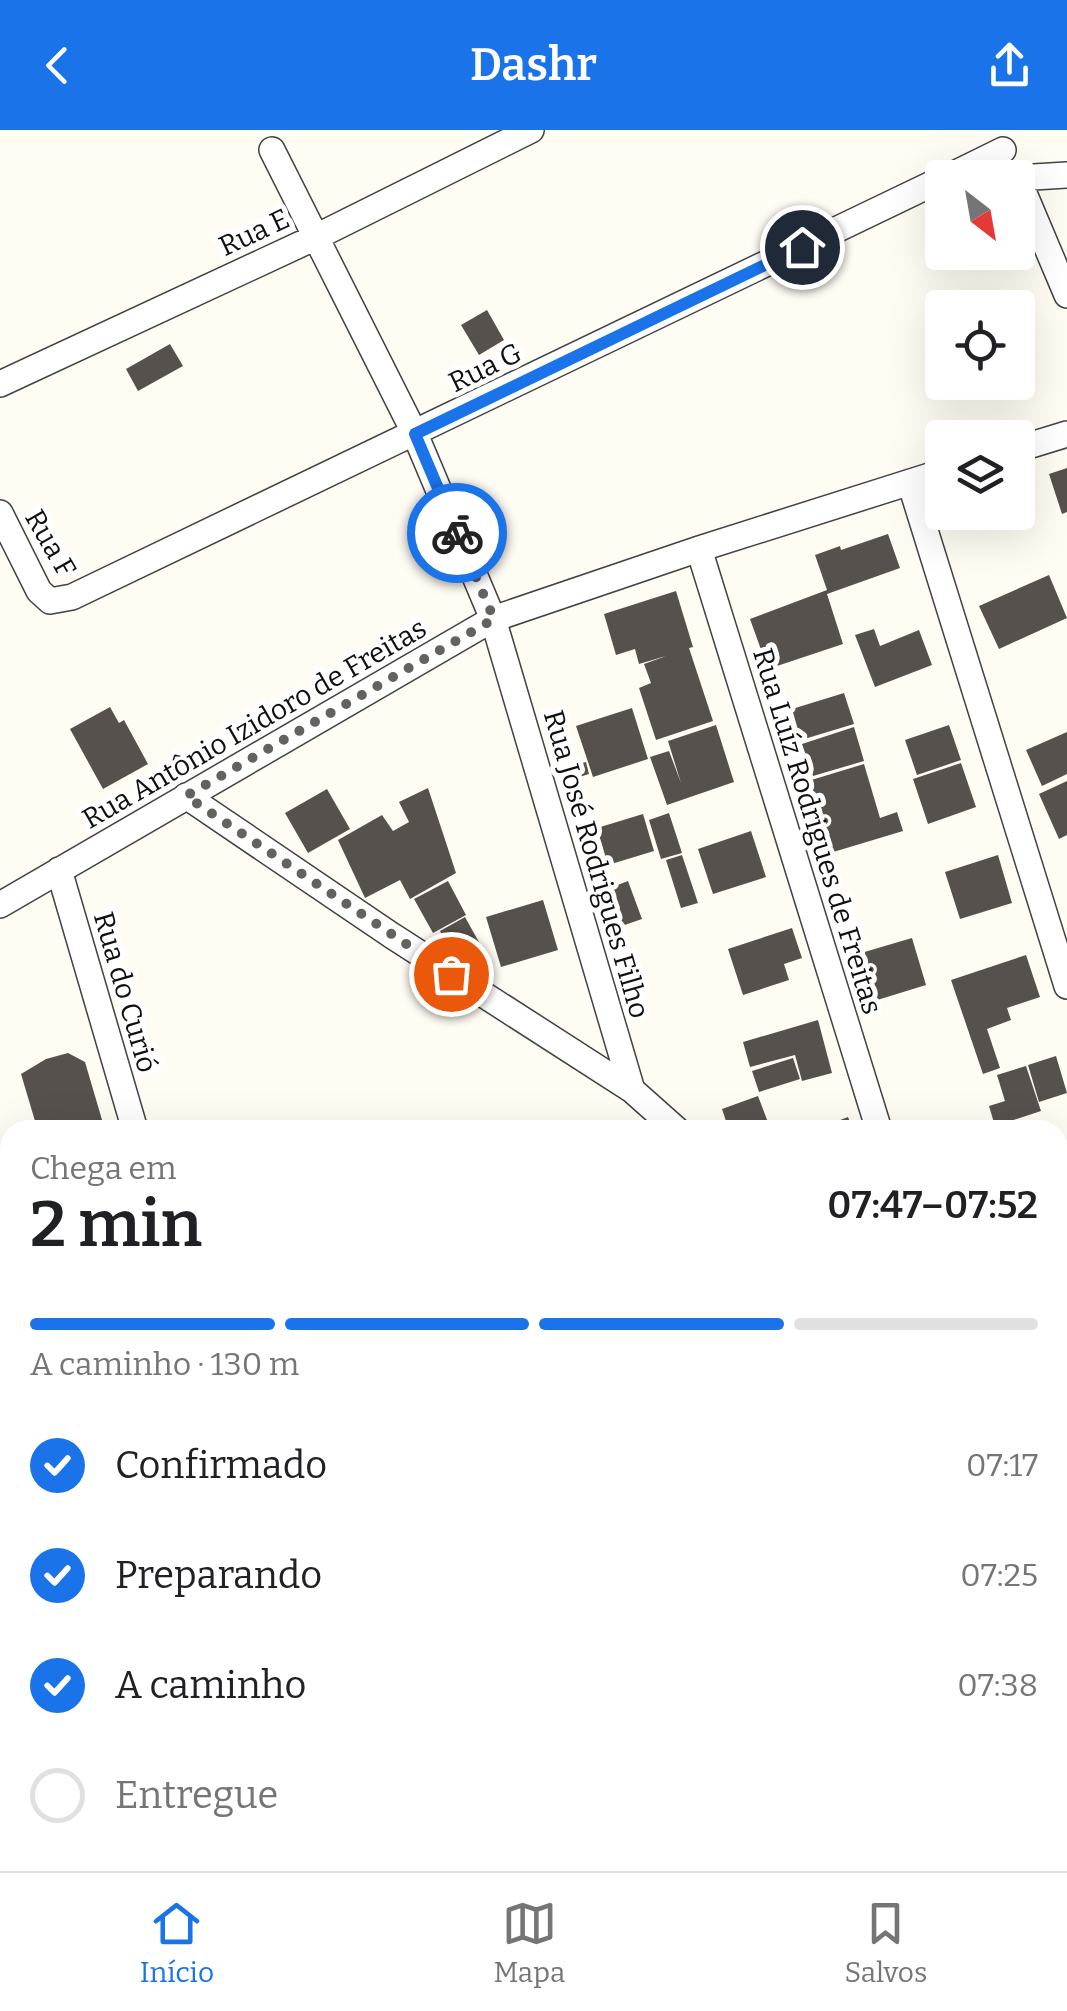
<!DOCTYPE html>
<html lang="pt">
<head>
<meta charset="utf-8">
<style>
	body { margin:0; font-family:Bitter,serif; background:#f6f6f6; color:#202124; height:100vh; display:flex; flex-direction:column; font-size:38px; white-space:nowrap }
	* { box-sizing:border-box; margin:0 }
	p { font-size:32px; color:#757577 }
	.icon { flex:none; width:55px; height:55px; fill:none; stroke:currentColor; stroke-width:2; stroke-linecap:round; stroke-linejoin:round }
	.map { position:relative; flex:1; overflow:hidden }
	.drawer { position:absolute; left:0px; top:990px; width:1068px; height:752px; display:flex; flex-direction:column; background:#fff; border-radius:30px 30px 0 0; box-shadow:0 10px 40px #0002 }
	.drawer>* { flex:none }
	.needle { width:65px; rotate:149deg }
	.buttons { position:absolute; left:925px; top:30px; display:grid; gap:20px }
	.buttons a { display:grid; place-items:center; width:110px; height:110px; border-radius:10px; background:#fff; box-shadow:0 10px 40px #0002; font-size:50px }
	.pin { position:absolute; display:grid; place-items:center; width:85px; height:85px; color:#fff; margin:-42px; border:5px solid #fff; border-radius:50%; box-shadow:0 2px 10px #0007 }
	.courier { position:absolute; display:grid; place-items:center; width:100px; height:100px; margin:-50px; border:8px solid #1a73e8; border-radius:50%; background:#fff; color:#222; box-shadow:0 2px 12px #0007 }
	.headline em { font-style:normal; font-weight:600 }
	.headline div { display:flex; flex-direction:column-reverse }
	.headline { display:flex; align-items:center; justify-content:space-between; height:170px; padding:0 30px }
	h1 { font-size:65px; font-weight:600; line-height:75px }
	.bar { display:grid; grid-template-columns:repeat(4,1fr); gap:15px 10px; align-content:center; height:120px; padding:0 30px }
	.bar i { height:12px; border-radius:8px; background:#e0e0e0 }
	.bar .selected { background:#1a73e8 }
	.bar p { grid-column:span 4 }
	ol { padding:0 30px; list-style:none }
	li { display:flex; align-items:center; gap:30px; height:110px }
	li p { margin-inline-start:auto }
	li .icon { padding:10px; border-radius:50%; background:#1a73e8; color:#fff; stroke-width:4 }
	li:last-child { color:#757577 }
	li i { width:55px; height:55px; border:5px solid #e0e0e0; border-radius:50% }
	header { display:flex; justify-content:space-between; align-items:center; height:130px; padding:0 30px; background:#1a73e8; color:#fff; font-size:45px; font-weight:600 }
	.tabs { display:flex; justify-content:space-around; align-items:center; height:140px; border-top:2px solid #e0e0e0; background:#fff; font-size:28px; color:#757577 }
	.tabs a { display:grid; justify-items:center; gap:5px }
	.tabs .selected { color:#1a73e8 }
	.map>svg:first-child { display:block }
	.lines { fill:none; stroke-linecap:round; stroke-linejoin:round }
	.stream { stroke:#4891c2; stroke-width:9 }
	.building { fill:#57514d }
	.street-casing { stroke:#424242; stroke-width:28 }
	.street { stroke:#fff; stroke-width:25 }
	.done { stroke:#63625f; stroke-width:10; stroke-dasharray:0 18 }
	.route { stroke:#1a73e8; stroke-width:12 }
	.labels { text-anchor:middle; stroke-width:10; stroke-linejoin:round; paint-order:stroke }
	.street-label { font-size:28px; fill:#0f0f0f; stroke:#fff }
</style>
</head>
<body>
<header><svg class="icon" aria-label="back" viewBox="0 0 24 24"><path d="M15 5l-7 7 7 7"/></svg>Dashr<svg class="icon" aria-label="share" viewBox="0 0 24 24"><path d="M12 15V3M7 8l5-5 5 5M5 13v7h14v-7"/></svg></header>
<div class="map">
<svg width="1067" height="1741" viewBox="0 0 1067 1741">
	<rect width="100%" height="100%" fill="#fefcf3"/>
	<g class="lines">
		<path class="stream" d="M1058 1392 1067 1380
			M944 1732 945 1741"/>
	</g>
	<path class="building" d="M487 180 504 210 479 225 461 195Z
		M170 214 183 236 138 261 126 239Z
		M1067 338V382L1062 384 1049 344Z
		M888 404 900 438 827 464 843 514 768 539 750 489 827 460 815 425 840 416 841 420Z
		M1049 445 1067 488 999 519 979 476Z
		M676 461 693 517 689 518 713 591 656 610 639 558 651 553 644 534 666 526 639 534 635 519 616 525 604 484Z
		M874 499 880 516 919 500 932 535 875 557 855 505Z
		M844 563 854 594 801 610 792 579Z
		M110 577 119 593 124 590 148 634 103 659 70 599Z
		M632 578 648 629 593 647 576 596Z
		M716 595 734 652 667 675 650 627 669 621 681 653 668 611Z
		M949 595 961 630 917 645 905 610Z
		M854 597 864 631 813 646 802 614Z
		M1067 602V644L1042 656 1026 620Z
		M586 632 589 644 570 650 566 637Z
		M961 633 976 677 928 694 913 649Z
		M864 634 880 688 897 682 903 701 830 723 808 651Z
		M1067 651V705L1059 709 1039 664Z
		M428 658 456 743 410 769 400 750 365 768 338 710 382 685 393 701 409 692 399 672Z
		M327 659 350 699 308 723 285 683Z
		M669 683 682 723 661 729 649 690Z
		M643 684 654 721 608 735 597 698Z
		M751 701 766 747 713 764 698 719Z
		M682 725 698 773 681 778 666 730Z
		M998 725 1012 773 960 789 945 742Z
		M448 751 466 785 433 803 414 769Z
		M628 751 642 789 616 798 602 761Z
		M543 770 558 820 501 837 486 787Z
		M465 787 480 814 455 828 440 801Z
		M792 798 802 828 784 834 789 850 743 865 728 819Z
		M912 808 926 855 874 871 861 823Z
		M1026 825 1040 867 1007 878 1011 890 987 899 1000 938 983 944 951 850Z
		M818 890 832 943 802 951 795 925 750 937 743 912Z
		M68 923 85 932 105 1000H42L39 991H35L21 944 46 929Z
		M1056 926 1067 963 1039 972 1028 935Z
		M793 928 800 949 759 962 752 941Z
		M1026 936 1041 981 995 996 989 976 1005 971 997 945Z
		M758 966 769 995 755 1000H729L722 979Z
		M848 987 853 1000H814Z
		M80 1732H232L237 1741H84Z
		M308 1732H362L367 1741H313Z
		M586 1732H619L620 1741H587Z"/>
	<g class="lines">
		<g class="street-casing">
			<path id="street" d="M272 20 415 304 493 489 632 960 677 1000
				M946 48 1003 20
				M1017 48 1067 45
				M1018 49 1067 165
				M0 254 316 107 531 0
				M1018 319 1067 304
				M910 352 1067 856
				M0 383 39 461 50 471 72 467 942 49
				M699 419 879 1000
				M186 666 391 805 632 960
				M59 740 135 1000
				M0 775 493 489 699 419 942 342
				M1058 1045 1067 1042
				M0 1230 10 1228
				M0 1319 1 1324
				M0 1613 10 1616
				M500 1732 503 1741
				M539 1741V1732"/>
		</g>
		<use href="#street" class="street"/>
	</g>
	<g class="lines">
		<path class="done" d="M451 844 186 666 494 489 457 403"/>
		<path class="route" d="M457 403 415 304 802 117"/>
	</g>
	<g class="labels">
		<g class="street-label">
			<text transform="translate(254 102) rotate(-25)" y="10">Rua E</text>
			<text transform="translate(485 237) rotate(-26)" y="10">Rua G</text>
			<text transform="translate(51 413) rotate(60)" y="10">Rua F</text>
			<text transform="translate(254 593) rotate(-30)" y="10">Rua Antônio Izidoro de Freitas</text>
			<text transform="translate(818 701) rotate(73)" y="10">Rua Luíz Rodrigues de Freitas</text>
			<text transform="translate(597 734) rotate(74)" y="10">Rua José Rodrigues Filho</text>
			<text transform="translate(126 862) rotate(74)" y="10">Rua do Curió</text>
		</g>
	</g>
</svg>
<div class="buttons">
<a><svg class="needle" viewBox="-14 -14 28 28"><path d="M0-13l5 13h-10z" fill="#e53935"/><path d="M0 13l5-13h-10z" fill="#757577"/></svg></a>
<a><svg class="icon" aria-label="locate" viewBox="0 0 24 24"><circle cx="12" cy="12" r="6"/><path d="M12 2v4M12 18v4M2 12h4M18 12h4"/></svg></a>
<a><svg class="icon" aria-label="layers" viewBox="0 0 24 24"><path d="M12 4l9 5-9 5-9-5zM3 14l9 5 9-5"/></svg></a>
</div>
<div class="pin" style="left:451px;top:844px;background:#ea580c"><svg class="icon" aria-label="bag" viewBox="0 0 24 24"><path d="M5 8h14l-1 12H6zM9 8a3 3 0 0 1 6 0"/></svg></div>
<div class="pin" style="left:802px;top:117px;background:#1f2937"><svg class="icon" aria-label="home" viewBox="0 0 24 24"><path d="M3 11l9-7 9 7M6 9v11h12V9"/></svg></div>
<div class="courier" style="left:457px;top:403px"><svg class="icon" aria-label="bike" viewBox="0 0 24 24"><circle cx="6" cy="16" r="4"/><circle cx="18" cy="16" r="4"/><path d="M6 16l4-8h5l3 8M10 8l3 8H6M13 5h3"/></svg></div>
<section class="drawer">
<div class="headline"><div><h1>2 min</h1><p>Chega em</p></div><em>07:47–07:52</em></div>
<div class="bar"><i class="selected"></i><i class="selected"></i><i class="selected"></i><i></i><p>A caminho · 130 m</p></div>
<ol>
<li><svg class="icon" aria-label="check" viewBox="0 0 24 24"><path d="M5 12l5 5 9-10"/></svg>Confirmado<p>07:17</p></li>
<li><svg class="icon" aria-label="check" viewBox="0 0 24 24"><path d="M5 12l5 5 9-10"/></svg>Preparando<p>07:25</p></li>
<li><svg class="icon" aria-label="check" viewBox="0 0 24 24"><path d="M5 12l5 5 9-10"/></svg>A caminho<p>07:38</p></li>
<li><i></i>Entregue</li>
</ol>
</section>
</div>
<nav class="tabs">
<a class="selected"><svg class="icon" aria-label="home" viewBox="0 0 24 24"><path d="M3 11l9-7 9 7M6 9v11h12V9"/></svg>Início</a>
<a><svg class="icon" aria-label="map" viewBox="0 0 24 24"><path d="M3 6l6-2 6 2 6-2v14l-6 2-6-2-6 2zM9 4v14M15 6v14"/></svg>Mapa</a>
<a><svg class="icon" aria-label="saved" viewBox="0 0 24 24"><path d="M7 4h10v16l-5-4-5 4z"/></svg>Salvos</a>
</nav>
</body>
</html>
